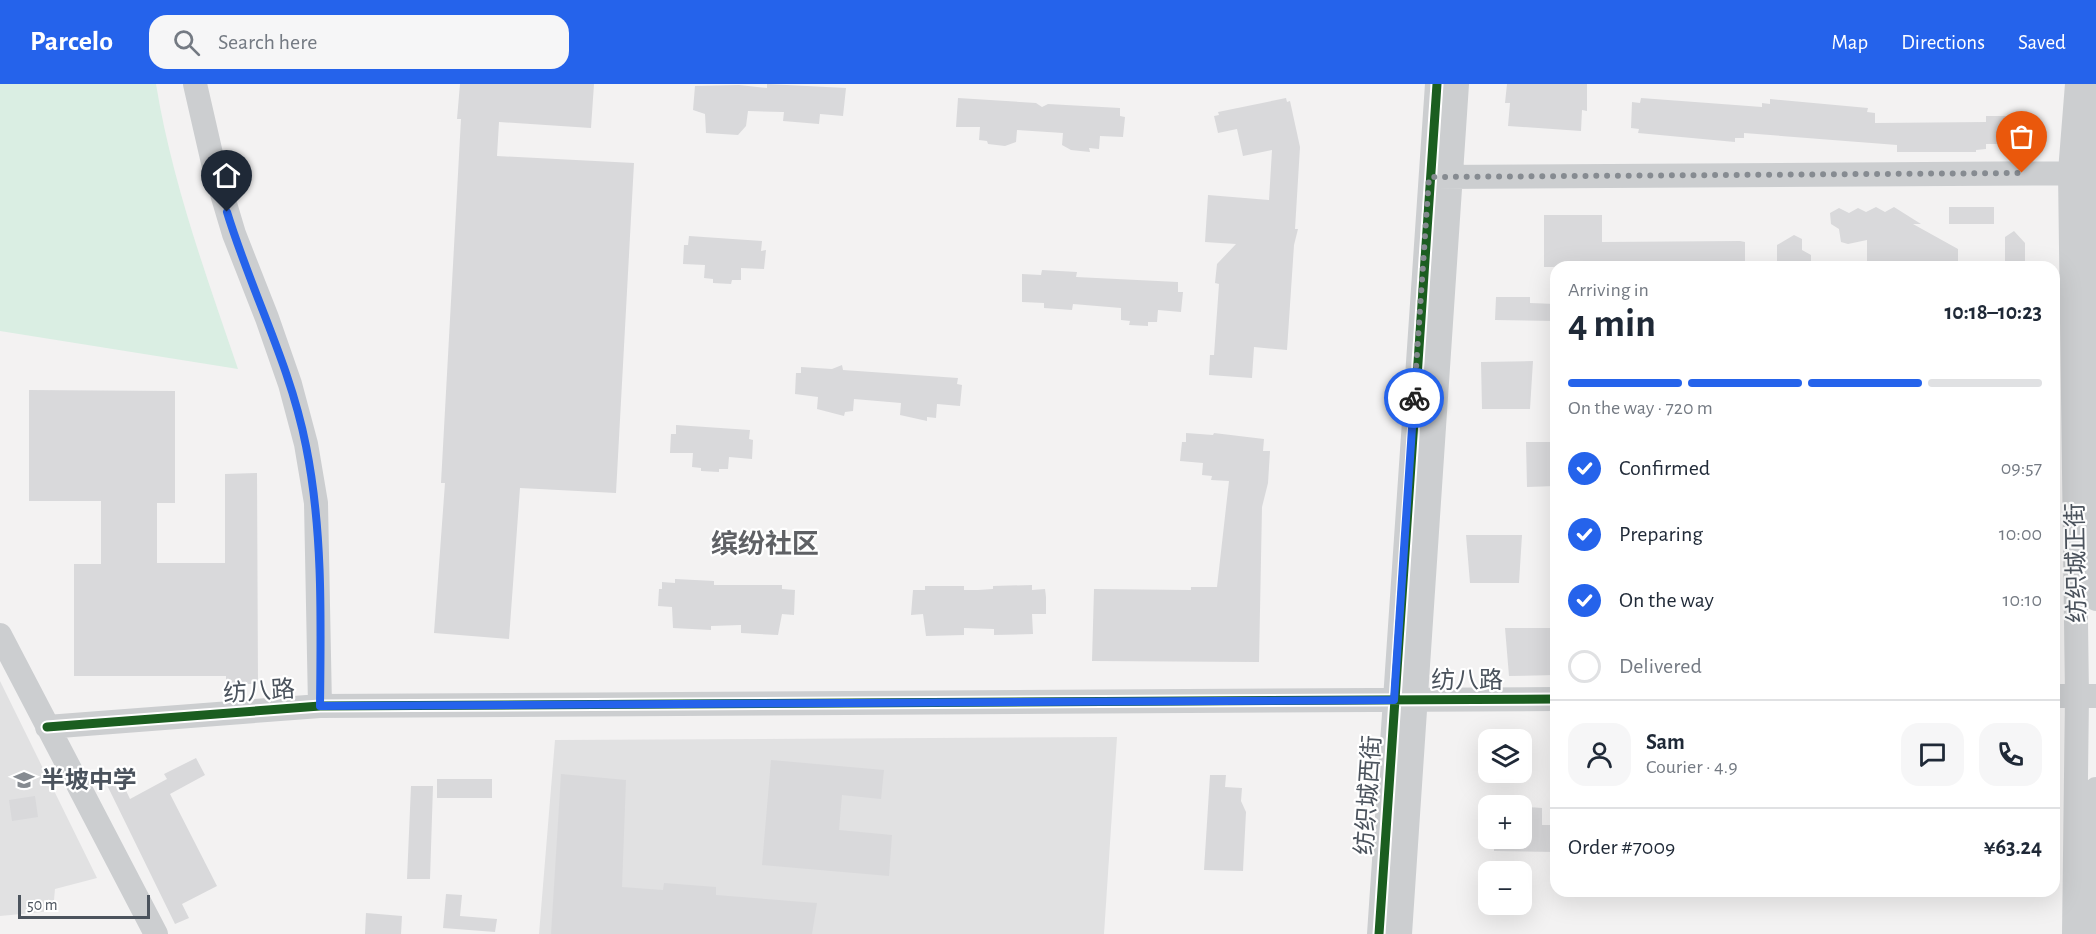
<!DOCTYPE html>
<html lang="en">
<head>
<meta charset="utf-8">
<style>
	body { margin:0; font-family:"Alegreya Sans","Noto Sans SC",sans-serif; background:#f6f6f7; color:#1f2937; height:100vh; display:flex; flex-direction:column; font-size:22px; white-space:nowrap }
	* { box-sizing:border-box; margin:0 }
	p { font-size:20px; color:#747a83 }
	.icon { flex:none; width:33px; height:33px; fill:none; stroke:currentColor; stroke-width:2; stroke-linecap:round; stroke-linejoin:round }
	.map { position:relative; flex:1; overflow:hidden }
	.sheet { position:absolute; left:1550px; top:177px; width:510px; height:636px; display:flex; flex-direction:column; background:#fff; border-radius:18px; box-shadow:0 6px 24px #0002 }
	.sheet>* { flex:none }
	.fabs { position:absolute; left:1478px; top:645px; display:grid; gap:12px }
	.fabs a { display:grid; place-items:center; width:54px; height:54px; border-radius:12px; background:#fff; box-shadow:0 6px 24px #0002; font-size:30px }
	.scale { position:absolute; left:18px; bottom:15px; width:132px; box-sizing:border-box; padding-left:6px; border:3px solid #4b535d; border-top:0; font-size:16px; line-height:21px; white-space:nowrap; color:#4b535d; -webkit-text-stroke:4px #fff; paint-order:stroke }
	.pin { position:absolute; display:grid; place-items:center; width:51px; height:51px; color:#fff; margin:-62px -26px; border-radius:50% 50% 50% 0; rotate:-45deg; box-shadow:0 0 6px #0007 }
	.pin .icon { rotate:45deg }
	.courier { position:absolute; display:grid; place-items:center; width:60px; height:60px; margin:-30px; border:4px solid #2563eb; border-radius:50%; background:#fff; color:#222; box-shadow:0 2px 8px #0007 }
	.headline em { font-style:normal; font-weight:700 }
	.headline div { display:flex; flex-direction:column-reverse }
	.headline { display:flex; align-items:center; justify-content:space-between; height:102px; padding:0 18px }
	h1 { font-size:39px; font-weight:700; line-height:45px }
	.bar { display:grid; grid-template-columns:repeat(4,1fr); gap:9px 6px; align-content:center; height:72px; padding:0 18px }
	.bar i { height:8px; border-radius:4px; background:#e0e1e3 }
	.bar .current { background:#2563eb }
	.bar p { grid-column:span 4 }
	.line { display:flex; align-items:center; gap:15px; padding:0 18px; border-top:2px solid #e0e1e3 }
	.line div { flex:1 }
	.round { display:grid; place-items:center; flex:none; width:63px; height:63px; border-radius:18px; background:#f6f6f7 }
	ol { padding:0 18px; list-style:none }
	li { display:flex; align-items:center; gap:18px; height:66px }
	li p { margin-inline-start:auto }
	li .icon { padding:6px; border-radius:50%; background:#2563eb; color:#fff; stroke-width:4 }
	li:last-child { color:#747a83 }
	li i { width:33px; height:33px; border:3px solid #e0e1e3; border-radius:50% }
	header { display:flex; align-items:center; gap:36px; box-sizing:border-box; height:84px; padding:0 30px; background:#2563eb; color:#fff }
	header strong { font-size:28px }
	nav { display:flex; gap:33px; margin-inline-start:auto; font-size:21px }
	.search { width:420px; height:54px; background:#f6f6f7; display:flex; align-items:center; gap:15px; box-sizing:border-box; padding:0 21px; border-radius:18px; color:#747a83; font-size:22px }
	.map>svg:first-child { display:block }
	.education { fill:#e1e1e2 }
	.grass { fill:#daeee3 }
	.building { fill:#d9d9db }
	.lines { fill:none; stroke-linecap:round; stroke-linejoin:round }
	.minor { stroke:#ccced0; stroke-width:24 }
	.cycleway-casing { stroke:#fff; stroke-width:13 }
	.cycleway { stroke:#1b5e20; stroke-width:9 }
	.done { stroke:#868b91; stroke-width:6; stroke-dasharray:0 10.8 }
	.route { stroke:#2563eb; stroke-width:8 }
	.labels { text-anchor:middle; stroke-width:4.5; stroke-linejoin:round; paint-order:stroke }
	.street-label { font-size:24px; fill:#4b535d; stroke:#fff }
	.poi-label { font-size:24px; font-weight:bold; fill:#4b535d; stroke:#fff; text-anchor:start }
	.quarter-label { font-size:27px; font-weight:bold; fill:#5f6165; stroke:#fff }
</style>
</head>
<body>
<header>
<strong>Parcelo</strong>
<div class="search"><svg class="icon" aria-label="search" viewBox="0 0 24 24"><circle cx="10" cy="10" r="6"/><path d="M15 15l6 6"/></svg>Search here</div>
<nav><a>Map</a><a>Directions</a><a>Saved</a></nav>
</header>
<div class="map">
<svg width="2096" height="850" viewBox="0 0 2096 850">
	<rect width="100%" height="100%" fill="#f3f2f2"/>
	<path class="education" d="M0 597 97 794 55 805 53 827 0 832Z
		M1117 653 1104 850H539L555 656Z"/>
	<path class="grass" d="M0 0H156C172 98 206 191 238 285L0 247Z"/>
	<path class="building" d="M460 0H594L591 44 499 38 497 72 634 79 616 409 520 404 509 555 434 549 445 399H441L461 35H457Z
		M767 0 846 4 843 32 820 30 819 40 783 37 784 28 748 27 746 42 738 51 706 49 705 30 693 26 695 2 739 1 767 4Z
		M1507 0H1587V27L1582 26 1581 47 1508 42 1510 19H1505Z
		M958 14 1036 19 1042 23 1048 20 1120 24V32L1125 33 1123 53 1100 52 1099 65 1089 64 1090 68 1071 66 1062 61 1063 49 1017 46 1016 58 1005 62 988 60 987 57 979 56 980 43H956Z
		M1286 14 1287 18 1290 17 1300 63 1295 145H1298L1294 161 1287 266 1254 263 1252 294 1209 291 1210 271H1214L1219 200 1215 199 1217 180 1236 160 1205 158 1208 111 1269 116 1272 66 1243 72 1237 45 1218 49 1214 32 1219 31 1218 28Z
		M1641 14 1762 23V19L1770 20V15L1868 24 1867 28 1875 29V39L1986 38V32H2018V60H1986V65L1976 66V68H1897V61L1744 49V54H1735V58L1638 49 1639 45 1631 44 1632 18 1640 19Z
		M1876 123 1885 128 1894 123 1921 140H1913L1958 165V183H1867V156L1848 160 1841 158 1839 145 1831 140 1830 129 1839 124 1849 129 1858 124 1866 128Z
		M1949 123H1994V140H1949Z
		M1544 131H1602V158L1740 157 1745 158V183H1544Z
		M2014 147 2025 159V183H2005V153Z
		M1794 151 1802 155V166L1811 171V183H1777V161Z
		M689 152 762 157 761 167 766 166 764 185 741 184V196H732L731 200 713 199V195L704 194 705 181 683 180 684 161H688Z
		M1042 186 1077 188 1076 193 1178 198V208H1183L1181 228 1158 226 1157 238H1148V242L1129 241 1130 237 1121 236V224L1073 220 1072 226 1044 224V219L1022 218V190L1041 191Z
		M1496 213H1530V219L1556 220V237L1495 236Z
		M1533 277 1530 325H1482L1481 278Z
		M842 281 843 286 958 294 957 300 962 301 960 322 937 320 936 334 927 333V337L900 331 901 319 854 315 853 327 845 328 844 332 817 325 818 313 795 310 796 289H801V283L832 285Z
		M29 306 175 307V419H157V479H225V390L257 389 258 600H226V592H74V480H101V417H29Z
		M676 341 750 346 749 355 753 356 752 375 729 373 728 385H719V388L701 387V384L692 383 693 369H670L671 350H676Z
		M1186 349 1213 351 1214 349 1264 355 1263 367H1270L1268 399 1262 423 1259 578 1092 577 1094 505 1191 506V503H1217L1229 397 1211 396 1212 392 1202 391 1203 379 1180 377 1182 358H1186Z
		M1526 358H1556V402L1527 403Z
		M1466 451H1522L1519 499H1470Z
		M675 495 714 497V501H782V505L795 506 794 531 782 530 778 551 741 549V541L711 542V546L673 544 672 523 658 522 659 505H662V498L675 499Z
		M1032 501V506L1045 505 1046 513V530H1032L1033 550 994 551V545L964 544V551L926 552 923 530 911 531 913 506H925V502H964V506H978L993 505V502Z
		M1505 544H1556V591L1509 592Z
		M196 674 205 691 170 710 217 802 182 820 189 834 175 840 107 701 120 694 130 715 167 695 164 690Z
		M771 676 884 686 881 715 842 711 839 746 892 751 889 792 762 781Z
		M561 690 626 696 622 803 663 806 664 799 716 803V811L817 819 812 850H551Z
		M1210 691H1226L1225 703 1242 704 1241 717 1246 728 1243 787 1204 786Z
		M437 695H492V714H437Z
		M411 702H433L430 795H407Z
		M35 712 38 733 12 737 9 716Z
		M1528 723 1542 724V741H1556V768L1494 767V754H1521V738H1528Z
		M446 810 462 811 460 832 497 835 495 848 443 844Z
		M366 829 402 832 401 850H365Z"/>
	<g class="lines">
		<path class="minor" d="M195 0 214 83 234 150 267 234 290 300 306 360 316 419 320 622
			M2094 0 2089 89 2096 515
			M1435 93 2096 89
			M0 551 156 850
			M2054 612H2096
			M47 643 320 622 1556 615
			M1379 850 1437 0
			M1400 850 1457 0
			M2074 850 2077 612 2070 88 2077 0
			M2094 850 2096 705"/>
		<g class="cycleway-casing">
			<path id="cycleway" d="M47 643 320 622 1556 615
				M1379 850 1437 0"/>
		</g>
		<use href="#cycleway" class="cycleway"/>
	</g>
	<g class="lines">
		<path class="done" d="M1414 314 1429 93 2022 89"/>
		<path class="route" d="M227 128C251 207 290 280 306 362 323 446 321 536 320 622L1394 616 1414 314"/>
	</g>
	<defs>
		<g id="school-bare" transform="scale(1.62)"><path d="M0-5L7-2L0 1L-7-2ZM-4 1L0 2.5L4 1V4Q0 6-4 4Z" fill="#868b91" stroke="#fff" stroke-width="2.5" paint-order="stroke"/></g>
	</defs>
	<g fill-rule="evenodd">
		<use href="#school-bare" x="24" y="696"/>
	</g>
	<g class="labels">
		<g class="street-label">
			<text transform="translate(2076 479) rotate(-91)" y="8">纺织城正街</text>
			<text x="1467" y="604">纺八路</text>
			<text transform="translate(259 607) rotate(-4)" y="8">纺八路</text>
			<text transform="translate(1368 711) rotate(-86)" y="8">纺织城西街</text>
		</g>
		<g class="poi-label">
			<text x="41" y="704">半坡中学</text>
		</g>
		<g class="quarter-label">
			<text x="765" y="469">缤纷社区</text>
		</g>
	</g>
</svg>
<div class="fabs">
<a><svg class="icon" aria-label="layers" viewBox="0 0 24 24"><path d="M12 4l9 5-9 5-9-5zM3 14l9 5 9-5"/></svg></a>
<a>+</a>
<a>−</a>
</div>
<div class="scale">50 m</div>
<div class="pin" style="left:2022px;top:89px;background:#ea580c"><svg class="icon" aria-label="bag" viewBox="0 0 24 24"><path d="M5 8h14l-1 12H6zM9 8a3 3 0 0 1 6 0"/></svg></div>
<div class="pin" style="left:227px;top:128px;background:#1f2937"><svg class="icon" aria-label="home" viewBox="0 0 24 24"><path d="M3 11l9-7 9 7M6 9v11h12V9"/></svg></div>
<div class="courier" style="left:1414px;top:314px"><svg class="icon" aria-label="bike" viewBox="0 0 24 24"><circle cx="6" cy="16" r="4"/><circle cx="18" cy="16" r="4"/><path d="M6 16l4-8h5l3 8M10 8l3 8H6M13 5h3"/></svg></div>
<section class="sheet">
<div class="headline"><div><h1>4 min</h1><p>Arriving in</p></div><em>10:18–10:23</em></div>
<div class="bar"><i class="current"></i><i class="current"></i><i class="current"></i><i></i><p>On the way · 720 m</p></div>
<ol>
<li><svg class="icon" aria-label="check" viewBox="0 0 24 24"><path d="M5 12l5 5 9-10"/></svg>Confirmed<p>09:57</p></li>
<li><svg class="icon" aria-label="check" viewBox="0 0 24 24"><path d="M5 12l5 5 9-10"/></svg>Preparing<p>10:00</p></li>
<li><svg class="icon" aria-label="check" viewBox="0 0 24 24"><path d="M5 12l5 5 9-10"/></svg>On the way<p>10:10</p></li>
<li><i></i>Delivered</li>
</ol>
<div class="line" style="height:108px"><a class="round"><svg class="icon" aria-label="person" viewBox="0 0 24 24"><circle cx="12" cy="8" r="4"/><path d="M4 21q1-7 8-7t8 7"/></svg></a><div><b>Sam</b><p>Courier · 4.9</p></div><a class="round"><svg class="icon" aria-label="chat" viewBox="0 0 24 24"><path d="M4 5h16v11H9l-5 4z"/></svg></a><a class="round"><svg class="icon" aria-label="phone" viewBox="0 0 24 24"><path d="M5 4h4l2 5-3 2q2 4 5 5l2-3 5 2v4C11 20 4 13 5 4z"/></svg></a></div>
<div class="line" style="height:78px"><div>Order #7009</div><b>¥63.24</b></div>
</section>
</div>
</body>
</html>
